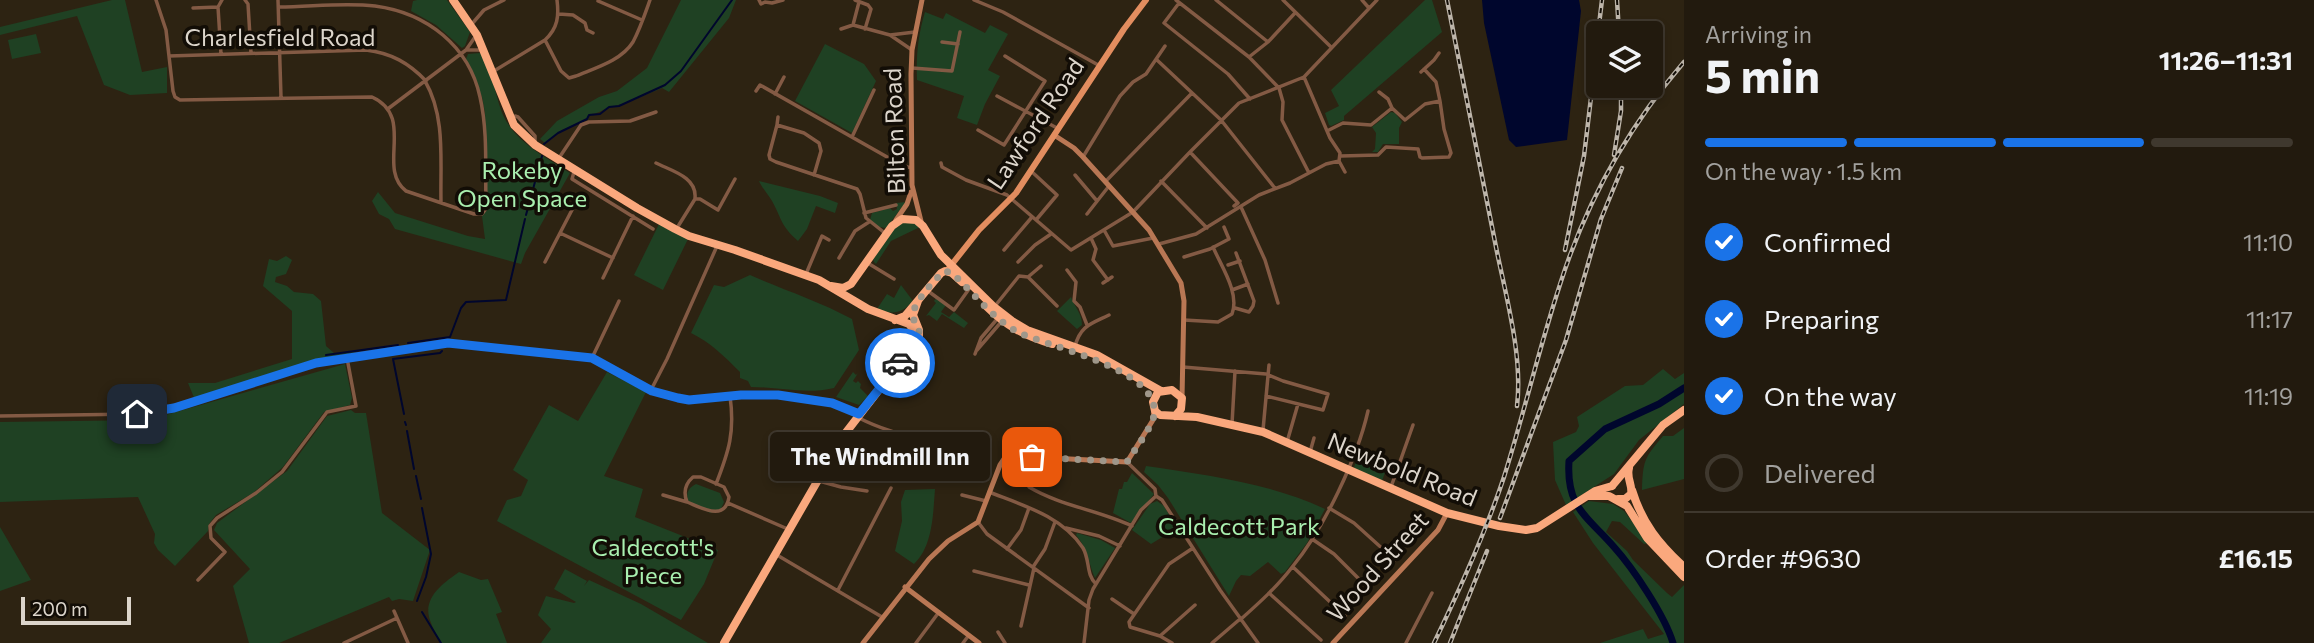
<!DOCTYPE html>
<html lang="en">
<head>
<meta charset="utf-8">
<style>
	body { margin:0; font-family:Commissioner,sans-serif; background:#2a2317; color:#f1f3f6; height:100vh; display:flex; flex-direction:column; font-size:26px; white-space:nowrap }
	* { box-sizing:border-box; margin:0 }
	p { font-size:23px; color:#a2a19e }
	.icon { flex:none; width:38px; height:38px; fill:none; stroke:currentColor; stroke-width:2; stroke-linecap:round; stroke-linejoin:round }
	.map { position:relative; flex:1; overflow:hidden }
	.panel { display:flex; flex-direction:column; background:#221a0e; width:630px }
	.panel>* { flex:none }
	.fabs { position:absolute; left:1586px; top:21px; display:grid; gap:14px }
	.fabs a { display:grid; place-items:center; width:77px; height:77px; border-radius:7px; background:#221a0e; box-shadow:0 4px 10px #0003,0 0 0 2px #3f382e; font-size:35px }
	.scale { position:absolute; left:21px; bottom:18px; width:110px; box-sizing:border-box; padding-left:7px; border:4px solid #dcd5cb; border-top:0; font-size:19px; line-height:24px; white-space:nowrap; color:#dcd5cb; -webkit-text-stroke:5px #120d06; paint-order:stroke }
	.pin { position:absolute; display:grid; place-items:center; width:60px; height:60px; color:#fff; margin:-30px; border-radius:14px; box-shadow:0 4px 10px #0006 }
	.courier { position:absolute; display:grid; place-items:center; width:70px; height:70px; margin:-35px; border:5px solid #1a73e8; border-radius:50%; background:#fff; color:#222; box-shadow:0 2px 9px #0007 }
	.bubble { position:absolute; height:49px; border-radius:7px; background:#221a0e; box-shadow:0 4px 10px #0003,0 0 0 2px #3f382e; font-size:23px; font-weight:700; line-height:49px; text-align:center }
	.summary em { font-style:normal; font-weight:700 }
	.summary div { display:flex; flex-direction:column-reverse }
	.summary { display:flex; align-items:center; justify-content:space-between; height:119px; padding:0 21px }
	h1 { font-size:46px; font-weight:700; line-height:52px }
	.bar { display:grid; grid-template-columns:repeat(4,1fr); gap:10px 7px; align-content:center; height:84px; padding:0 21px }
	.bar i { height:9px; border-radius:5px; background:#3f382e }
	.bar .selected { background:#1a73e8 }
	.bar p { grid-column:span 4 }
	.line { display:flex; align-items:center; gap:18px; padding:0 21px; border-top:2px solid #3f382e }
	.line div { flex:1 }
	ol { padding:0 21px; list-style:none }
	li { display:flex; align-items:center; gap:21px; height:77px }
	li p { margin-inline-start:auto }
	li .icon { padding:7px; border-radius:50%; background:#1a73e8; color:#fff; stroke-width:4 }
	li:last-child { color:#a2a19e }
	li i { width:38px; height:38px; border:4px solid #3f382e; border-radius:50% }
	main { display:flex; flex:1; min-height:0 }
	.map>svg:first-child { display:block }
	.green { fill:#1f4123 }
	.water { fill:#00062d }
	.lines { fill:none; stroke-linecap:round; stroke-linejoin:round }
	.stream { stroke:#00062d; stroke-width:2 }
	.river { stroke:#00062d; stroke-width:7 }
	.street { stroke:#835a44; stroke-width:3.5 }
	.secondary { stroke:#b97754; stroke-width:5 }
	.primary { stroke:#e28d5f; stroke-width:6 }
	.highway { stroke:#faa87d; stroke-width:8 }
	.rail-casing { stroke:#bdb5aa; stroke-width:4.5 }
	.rail { stroke:#120d06; stroke-width:2; stroke-dasharray:5; stroke-linecap:butt }
	.done { stroke:#9f978a; stroke-width:7; stroke-dasharray:0 12.6 }
	.route { stroke:#1a73e8; stroke-width:9 }
	.labels { text-anchor:middle; stroke-width:7; stroke-linejoin:round; paint-order:stroke }
	.street-label { font-size:24px; fill:#dcd5cb; stroke:#120d06 }
	.park-label { font-size:24px; fill:#a9efaf; stroke:#120d06 }
</style>
</head>
<body>
<main>
<div class="map">
<svg width="1684" height="643" viewBox="0 0 1684 643">
	<rect width="100%" height="100%" fill="#2d2312"/>
	<path class="green" d="M112 0H125L142 72 167 67V93L130 95 104 85 77 16 0 35V27Z
		M417 0H447L470 32 465 46 462 48 436 25 411 11 413 1Z
		M681 0H736L729 18 669 92 662 88C645 95 629 103 611 107 603 109 599 114 590 114L588 119 562 130 545 143 540 139 557 121 599 97 617 91 647 68Z
		M1425 0H1432L1442 32 1344 116V120L1331 126 1329 125 1325 113 1339 106 1331 90Z
		M925 12 943 19 946 13 985 33 990 25 1008 34 988 70 1000 76 985 104 977 125 957 118 964 96 917 80C916 56 918 35 925 12Z
		M36 34 41 53 12 59 8 40Z
		M825 44 864 64 876 81 852 133 795 101Z
		M480 53C493 70 495 96 503 115 516 143 546 157 570 173L525 253 521 264 395 229 389 219 379 214 372 201 378 192 395 213 468 236 485 239 482 216 487 210 485 113 482 97 466 59 468 54Z
		M1391 112 1395 113 1402 122 1399 128V144H1383L1378 152H1372L1375 149 1376 133 1372 127Z
		M759 181 820 196 838 203 835 213 816 206 807 229 798 241C780 225 782 219 772 201 768 194 762 188 759 181Z
		M906 202 886 228 879 227 870 220 872 213 890 208 893 211 897 209 896 203Z
		M907 221 913 222 920 227 891 241 876 264 874 262 873 259 897 225Z
		M659 224 688 239 663 290 634 275Z
		M286 256 292 260 286 274 276 277 275 282 287 286 294 292 313 294 321 301 326 346 334 353 356 352 295 367 195 400 188 383H215L292 359V311L263 286 269 259 277 261Z
		M750 275C784 290 819 301 852 319L859 350 834 388C806 395 779 387 751 387L748 381 740 378V372C725 357 710 342 691 333L714 285 724 287Z
		M901 285 913 301C901 314 893 315 877 309L887 294 894 298Z
		M1071 297C1075 308 1082 313 1082 325L1077 329 1057 311Z
		M936 298 946 305 941 312 949 317 954 312 968 323 964 328 942 314 937 321 929 315 926 316 936 303 934 301Z
		M345 364 352 398 350 405 324 412 283 467 253 493 216 515 209 524 208 531 175 566 158 550 154 543 155 534 138 497 0 502V422L148 420Z
		M1663 369 1675 379 1684 373V404L1639 440 1614 474 1566 505 1555 480 1553 442 1576 432 1579 426 1577 417 1625 386 1643 385Z
		M607 372 646 392 604 476 643 489 635 517 718 550 704 584 681 620 497 521 507 500 521 496 528 480 513 470 549 405 578 421Z
		M853 372 856 375 858 373 853 381 856 383 858 381 861 384 860 388 868 396 859 405 836 397Z
		M351 410 355 413H366L382 513 430 550 413 601 399 599 392 601 389 597 279 643H249L233 586 250 569 214 530 217 523 287 471 327 416Z
		M1684 428V479L1642 490C1643 461 1644 458 1663 436H1673Z
		M839 433 841 434 818 471 812 468V458L816 452 813 446 818 439 820 438 819 445 822 444 830 448Z
		M1357 456 1387 467 1382 481 1354 468Z
		M1146 466C1207 475 1269 483 1325 509L1307 543 1285 572 1281 574 1268 562 1250 576 1241 575 1236 581 1229 596 1168 498 1158 485 1144 472Z
		M1132 473 1154 494 1131 523 1113 513 1119 489H1122L1124 482H1127Z
		M696 484 720 493 724 502 720 511 710 513 688 501C686 493 688 488 696 484Z
		M935 489C933 514 933 546 914 564L895 551 902 521 901 502 905 490Z
		M1157 501 1164 506 1177 528 1151 544 1132 530 1150 504Z
		M1589 501 1613 504 1624 511 1649 543 1644 544 1620 522 1612 521 1606 532 1627 551 1633 560 1667 593 1672 597 1684 585V643H1600L1643 629 1648 639 1664 634 1593 543 1573 512Z
		M0 527 31 580 0 591Z
		M1077 533 1101 540 1115 548 1095 578C1088 562 1089 551 1076 535Z
		M565 569 587 581 584 586 589 580 641 604 708 643H541L551 629 538 615 546 596 574 603 576 602 554 589Z
		M459 572 481 580 488 579 502 612 496 614 507 643H440C437 635 431 625 429 617 424 596 445 582 459 572Z"/>
	<path class="water" d="M1482 0H1579L1581 11 1567 140 1516 147 1509 140 1484 23Z"/>
	<g class="lines">
		<path class="stream" d="M544 144 558 133 587 119 589 115 600 114 609 107 619 106 665 85 681 71 732 0
			M526 215 542 156
			M408 343 450 337 461 308 466 302 506 300 525 219
			M326 355 398 345
			M404 414 393 359 440 353 442 351
			M405 422 406 425
			M407 431 414 469
			M416 476 421 499
			M417 601 426 577 431 554 422 508
			M422 612 441 643"/>
		<path class="river" d="M1673 643C1665 616 1633 568 1614 547 1587 516 1566 508 1569 461L1605 429 1659 404 1684 388"/>
		<path class="street" d="M156 0 166 30 173 91 175 97 180 100 372 97C416 117 376 168 406 191L474 214H482L485 210 486 204C485 169 488 132 480 97 469 46 427 13 375 6 344 2 310 7 279 7
			M245 0 248 4 251 53
			M278 0 281 97
			M759 0 761 4 765 2
			M855 0 868 5 871 9 865 29
			M974 0 1003 12 1100 66
			M1176 0 1249 57 1279 88
			M1216 0 1268 42
			M1283 0 1331 47
			M1362 0 1369 8
			M598 1 642 20
			M765 2 772 3 783 0
			M1179 3 1164 23 1228 74 1250 99
			M193 8 218 7
			M559 14 573 15 585 23 587 30 593 33
			M471 25 484 10 504 0
			M853 25 890 35 912 50
			M853 25 859 2
			M841 29 853 25
			M890 35 915 32
			M545 40C558 28 559 16 557 0
			M942 42 958 44
			M466 50H482
			M221 54 218 7 222 0
			M169 56 366 50C391 53 409 63 426 81
			M1249 57 1268 42 1295 13
			M1157 60 1221 120 1274 187
			M912 68 952 71 960 32
			M494 71 545 40 561 71 569 78 576 76C595 68 621 61 633 42 640 29 645 14 650 0
			M1421 72 1434 60 1439 53
			M1304 77 1330 138 1340 153 1339 161
			M425 81C446 117 440 162 441 202
			M1279 88 1283 102 1282 120 1309 173
			M756 91 760 85 903 166 912 168
			M775 94 784 77
			M997 96 1057 128
			M389 108 466 50 475 37
			M1392 108 1405 120 1425 104 1440 101 1436 82 1424 69
			M510 118 515 116 518 117 535 136V143
			M777 125 778 117
			M978 130 1004 145 1045 81 1005 56
			M1327 131 1343 123 1371 125 1392 108 1388 99 1379 92
			M852 137 874 90
			M1190 152 1238 203 1234 206
			M1341 156 1378 155 1386 147 1418 149 1420 157 1422 158 1449 157 1451 153 1444 129 1440 101
			M1083 157 1120 96 1133 82 1146 74 1165 46
			M559 158 581 125 589 122 630 121 656 112
			M656 163C672 171 697 177 695 198
			M941 163 942 167 966 180 1007 195 1071 250 1133 212 1190 152 1239 103 1304 77 1377 0
			M1031 171 1057 195 1036 220
			M574 172 572 179 653 229
			M814 175 821 151 819 143 804 133 777 125 769 155 770 159 776 162 857 189 860 194 866 218 886 234
			M1075 175 1097 201
			M1106 181 1192 93
			M1161 181 1207 228
			M1241 207 1265 260 1278 303
			M573 208 560 233 613 258
			M864 213 896 205
			M1087 214 1109 186
			M677 228 695 199H700L718 210 735 179
			M1104 230 1113 246 1153 238
			M1091 238 1096 249 1093 260 1108 280
			M1159 244 1196 234 1259 195 1290 183 1326 164 1339 161 1345 172
			M1004 250 1032 217
			M1184 257 1210 249 1229 239 1224 227
			M839 258 855 231 869 222
			M545 262 560 233
			M866 262 894 279
			M1018 262 1035 245 1051 234
			M1228 265 1240 261
			M1067 270 1076 282 1074 301 1080 307 1087 325
			M806 274 822 236 829 240
			M1028 277 1057 306
			M603 278 633 216
			M1103 283 1112 277
			M1232 290 1248 284
			M928 291 954 310 969 289
			M995 306 1019 276 1028 277 1041 266
			M1235 308 1249 312 1253 306 1254 301 1236 253
			M1184 320 1218 322 1232 314C1240 293 1221 266 1213 247
			M1075 346C1081 325 1091 324 1109 315
			M977 350 1002 321
			M975 354 981 338 998 318
			M592 358 619 301
			M1183 367 1266 374 1283 381 1328 394 1323 410 1266 396
			M651 390 667 359 717 246
			M0 416 137 414 154 412 316 363 448 343 592 358 631 381 652 391 672 397 689 400 761 394 778 395 832 403 859 414
			M859 418C892 435 929 440 964 453L971 443
			M1232 424 1235 371
			M1263 430 1269 365
			M1287 442 1298 404
			M1310 452 1314 438
			M1032 457 1029 487C1061 506 1098 510 1132 526
			M895 465 898 434
			M693 477H701L724 487 729 497C725 522 702 508 687 502 683 492 685 484 693 477Z
			M819 481 841 487 867 491
			M716 484C729 451 735 432 730 396
			M1391 487 1413 425
			M989 492C1022 505 1062 516 1083 548 1090 560 1086 575 1096 584
			M663 495 687 502
			M962 495 986 501
			M1156 496 1162 500 1220 590 1258 643
			M728 503 790 530
			M1329 508 1354 523 1395 560
			M978 522 987 534 1089 608
			M1066 528 1099 536 1120 546
			M1312 539 1334 554 1368 588
			M1007 549 1021 530 1029 508
			M777 555 882 617
			M1033 567 1045 549 1055 522
			M1293 567 1345 616
			M974 571 1029 585
			M198 580 225 552 211 538 210 526 217 518 256 493 282 472 327 412 356 406 347 358
			M838 590 891 488
			M1269 593 1321 640
			M1112 599 1134 614
			M394 611 408 643
			M1240 620C1259 603 1278 586 1293 566 1324 528 1357 459 1368 411
			M1021 626 1034 568
			M998 632 1005 643
			M1160 636 1195 605
			M344 643 397 618
			M916 643 939 612
			M963 643 969 635
			M1084 643 1089 600 1093 589 1141 510 1156 496 1155 489 1127 462
			M1172 643 1160 636 1130 627 1129 622 1169 564 1193 548
			M1212 643 1240 619
			M1406 643 1432 593"/>
		<path class="secondary" d="M922 0 912 50 911 74 912 185 922 225
			M1054 135 1074 148 1083 157 1149 230 1181 283 1184 301 1182 398
			M896 220 907 204 911 192
			M905 587 979 643
			M863 643 929 559 948 541 978 522 1000 465 1004 459 1017 453 1032 457 1127 462 1153 420 1154 409
			M1333 643 1438 530 1447 513"/>
		<path class="primary" d="M949 268 979 230 1016 193 1124 29 1146 0"/>
		<path class="highway" d="M453 0 477 35 514 125 535 145 637 208 675 229 689 236 735 250 819 280 868 309 909 324 916 333 915 342
			M831 286 843 288 851 284 892 226 902 219 916 220 923 226 941 255 994 307 1012 321 1027 330 1097 355 1161 391
			M986 306C1006 326 1025 336 1052 344
			M895 320 905 316 941 273 945 271 952 273 962 282
			M1175 416 1181 409 1182 398 1172 390 1158 392 1153 402 1155 411 1160 415 1197 417 1263 432 1447 513 1499 526 1526 530 1537 528 1595 491 1612 486
			M1612 486 1663 425 1684 410
			M1632 490C1642 523 1659 544 1684 567
			M1589 496H1609L1627 506 1647 538 1684 577
			M1618 499H1625L1631 494C1633 485 1626 478 1629 468
			M724 643 844 435 919 338V330L913 315 918 301"/>
		<g class="rail-casing">
			<path id="rail" d="M1447 0C1463 83 1480 165 1496 247 1506 297 1523 356 1517 406
				M1617 0 1619 33
				M1598 33 1602 0
				M1614 155 1621 111V86
				M1565 250 1584 156 1598 39
				M1500 518 1566 340 1601 219 1622 168
				M1434 643C1460 589 1485 534 1504 477 1527 404 1543 330 1569 258 1595 187 1635 119 1684 62
				M1450 643 1487 551"/>
		</g>
		<use href="#rail" class="rail"/>
	</g>
	<g class="lines">
		<path class="done" d="M900 363C905 355 916 345 919 336 921 328 913 323 913 315 912 305 936 277 945 271L952 273C973 292 991 317 1016 331 1045 347 1161 368 1154 415 1152 428 1134 450 1127 462L1032 457"/>
		<path class="route" d="M137 414 174 408 316 363 448 343 592 358 652 391 678 398 689 400 741 395H778L832 403 859 414 900 363"/>
	</g>
	<g class="labels">
		<g class="street-label">
			<text x="280" y="46">Charlesfield Road</text>
			<text transform="translate(1036 124) rotate(-56)" y="8">Lawford Road</text>
			<text transform="translate(895 131) rotate(-92)" y="8">Bilton Road</text>
			<text transform="translate(1402 470) rotate(22)" y="8">Newbold Road</text>
			<text transform="translate(1378 567) rotate(-48)" y="8">Wood Street</text>
		</g>
		<g class="park-label">
			<text x="522" y="179">Rokeby<tspan x="522" dy="28">Open Space</tspan></text>
			<text x="1239" y="535">Caldecott Park</text>
			<text x="653" y="556">Caldecott's<tspan x="653" dy="28">Piece</tspan></text>
		</g>
	</g>
</svg>
<div class="fabs">
<a><svg class="icon" aria-label="layers" viewBox="0 0 24 24"><path d="M12 4l9 5-9 5-9-5zM3 14l9 5 9-5"/></svg></a>
</div>
<div class="scale">200 m</div>
<div class="pin" style="left:1032px;top:457px;background:#ea580c"><svg class="icon" aria-label="bag" viewBox="0 0 24 24"><path d="M5 8h14l-1 12H6zM9 8a3 3 0 0 1 6 0"/></svg></div>
<div class="pin" style="left:137px;top:414px;background:#1f2937"><svg class="icon" aria-label="home" viewBox="0 0 24 24"><path d="M3 11l9-7 9 7M6 9v11h12V9"/></svg></div>
<div class="courier" style="left:900px;top:363px"><svg class="icon" aria-label="car" viewBox="0 0 24 24"><path d="M5 17H2v-5l4-1 3-4h7l3 4 3 1v5h-3M9 17h6M6 11h13"/><circle cx="7" cy="17" r="2"/><circle cx="17" cy="17" r="2"/></svg></div>
<div class="bubble" style="left:770px;top:432px;width:220px">The Windmill Inn</div>
</div>
<section class="panel">
<div class="summary"><div><h1>5 min</h1><p>Arriving in</p></div><em>11:26–11:31</em></div>
<div class="bar"><i class="selected"></i><i class="selected"></i><i class="selected"></i><i></i><p>On the way · 1.5 km</p></div>
<ol>
<li><svg class="icon" aria-label="check" viewBox="0 0 24 24"><path d="M5 12l5 5 9-10"/></svg>Confirmed<p>11:10</p></li>
<li><svg class="icon" aria-label="check" viewBox="0 0 24 24"><path d="M5 12l5 5 9-10"/></svg>Preparing<p>11:17</p></li>
<li><svg class="icon" aria-label="check" viewBox="0 0 24 24"><path d="M5 12l5 5 9-10"/></svg>On the way<p>11:19</p></li>
<li><i></i>Delivered</li>
</ol>
<div class="line" style="height:91px"><div>Order #9630</div><b>£16.15</b></div>
</section>
</main>
</body>
</html>
